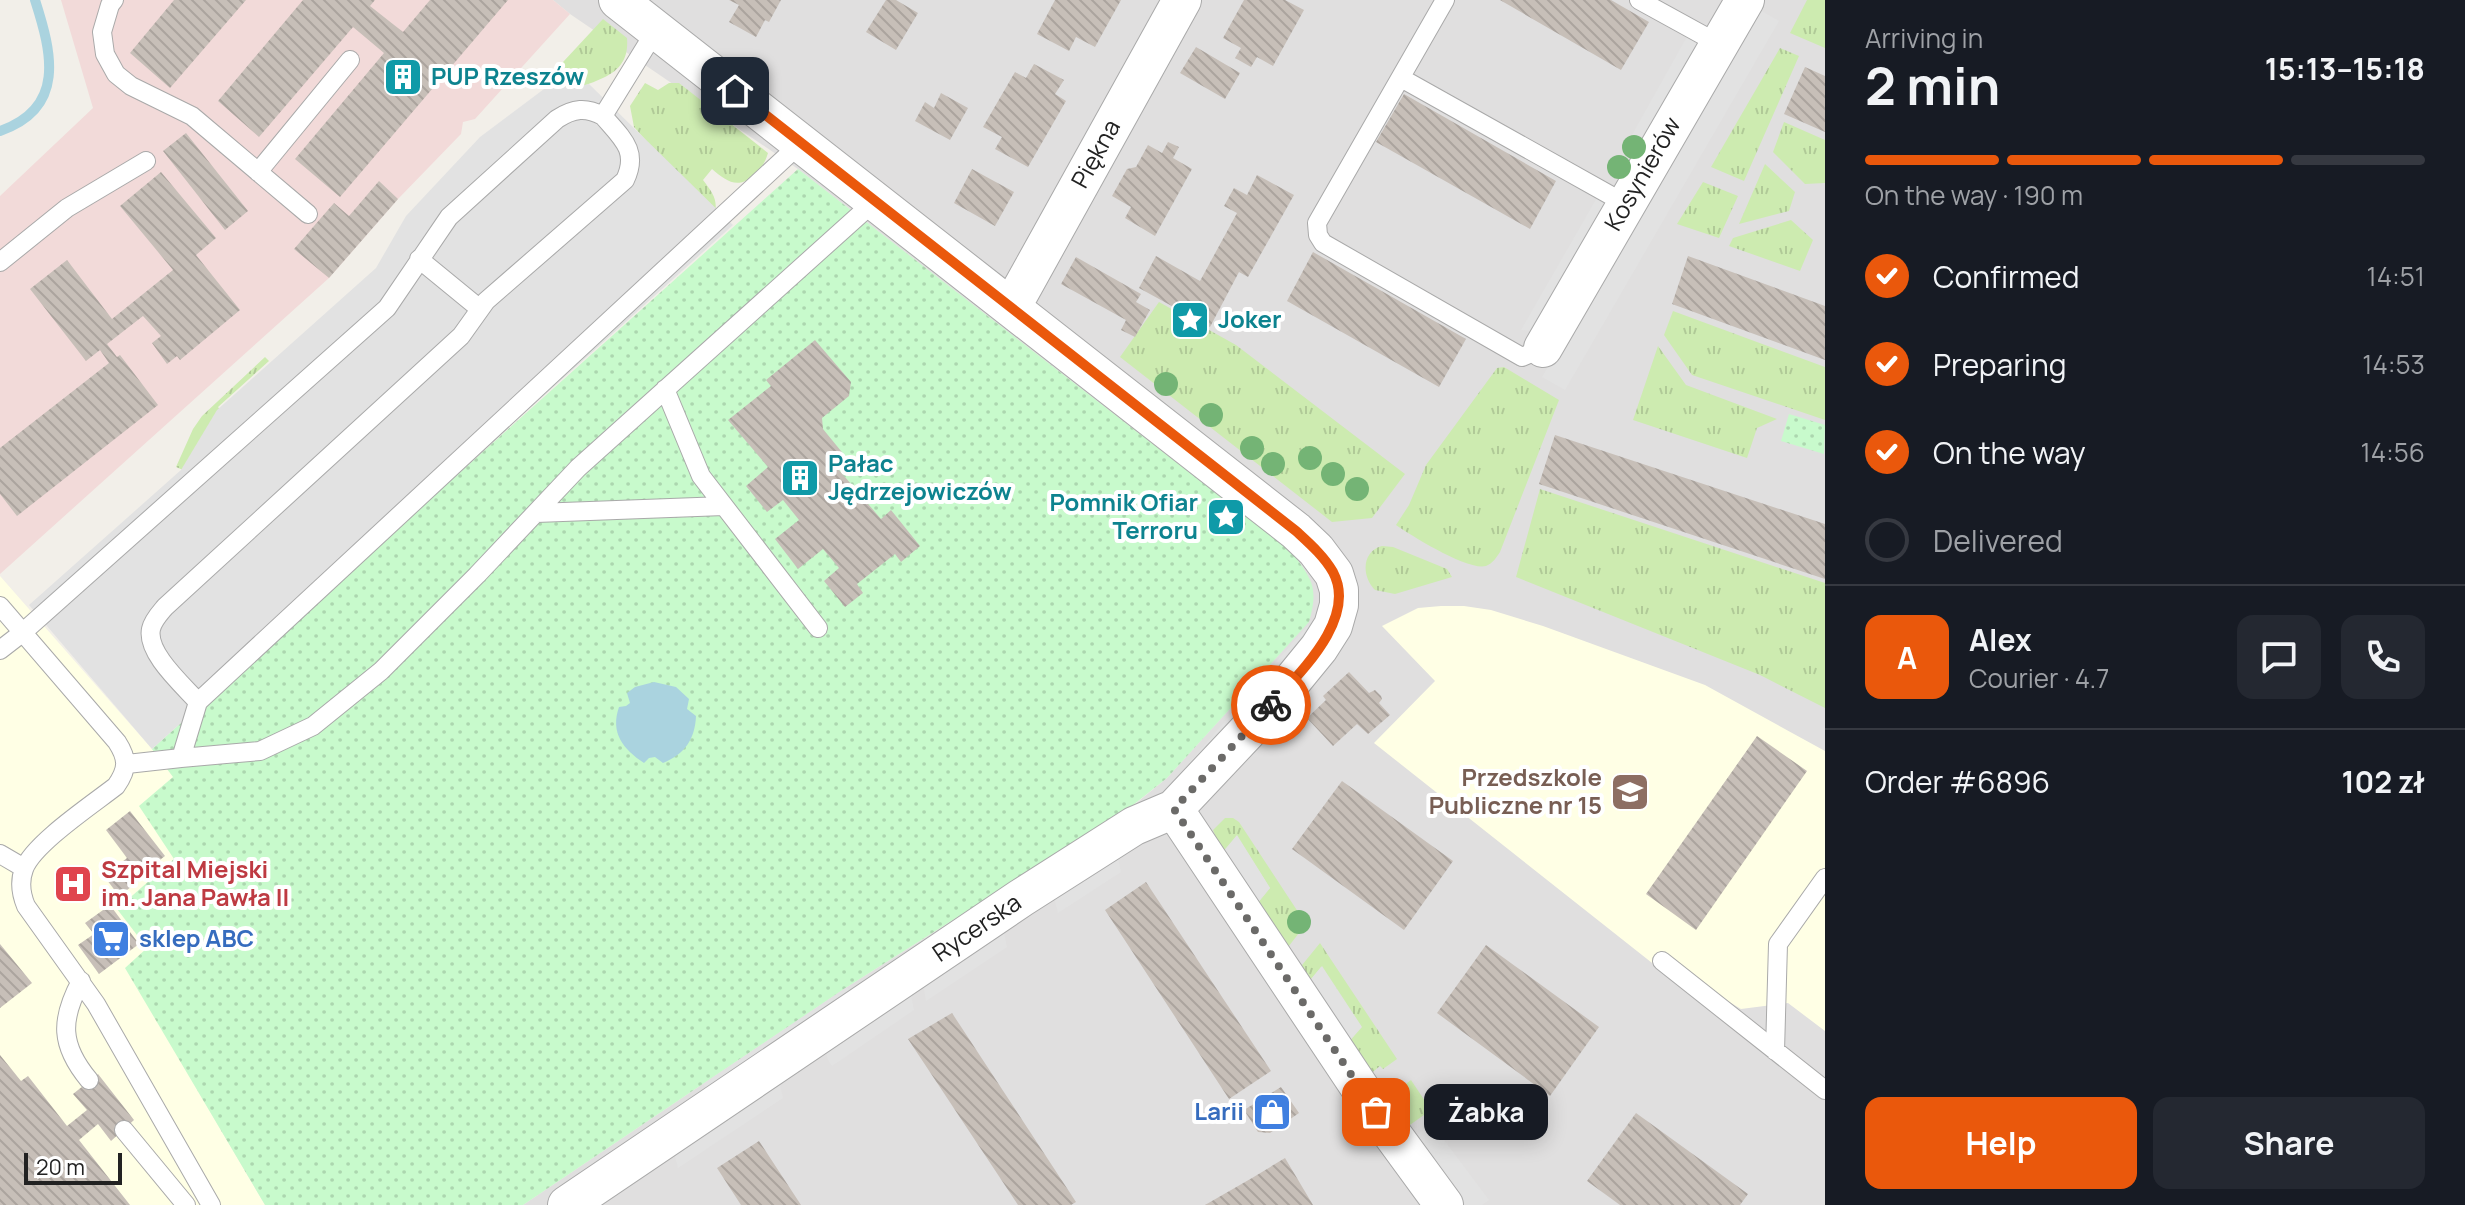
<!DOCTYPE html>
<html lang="en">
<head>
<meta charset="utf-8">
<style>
	body { margin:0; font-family:Manrope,sans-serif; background:#242831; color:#f1f3f6; height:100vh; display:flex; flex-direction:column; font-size:30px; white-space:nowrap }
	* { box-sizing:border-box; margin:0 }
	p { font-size:26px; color:#9ea1a6 }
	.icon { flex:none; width:44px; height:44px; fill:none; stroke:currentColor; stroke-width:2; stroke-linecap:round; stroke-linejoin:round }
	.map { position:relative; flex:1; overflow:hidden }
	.drawer { display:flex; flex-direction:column; background:#171b24; width:640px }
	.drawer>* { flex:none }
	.scale { position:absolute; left:24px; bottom:20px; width:98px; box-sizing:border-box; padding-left:8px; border:4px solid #222; border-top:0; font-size:22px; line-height:28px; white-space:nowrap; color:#222; -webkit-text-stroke:6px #fff; paint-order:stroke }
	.pin { position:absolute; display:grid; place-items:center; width:68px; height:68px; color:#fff; margin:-34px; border-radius:16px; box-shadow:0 4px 12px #0006 }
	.courier { position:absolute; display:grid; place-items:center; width:80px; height:80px; margin:-40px; border:6px solid #ea580c; border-radius:50%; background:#fff; color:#222; box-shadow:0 2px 10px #0007 }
	.bubble { position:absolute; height:56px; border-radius:16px; background:#171b24; box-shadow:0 4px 20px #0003; font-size:26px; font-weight:700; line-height:56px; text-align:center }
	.summary em { font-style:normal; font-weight:700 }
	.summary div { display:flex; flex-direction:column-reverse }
	.summary { display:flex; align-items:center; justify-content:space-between; height:136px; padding:0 40px }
	h1 { font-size:52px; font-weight:700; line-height:60px }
	.bar { display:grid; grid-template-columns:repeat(4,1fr); gap:12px 8px; align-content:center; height:96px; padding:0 40px }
	.bar i { height:10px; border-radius:6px; background:#363941 }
	.bar .selected { background:#ea580c }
	.bar p { grid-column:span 4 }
	.line { display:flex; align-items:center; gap:20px; padding:0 40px; border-top:2px solid #363941 }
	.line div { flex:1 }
	.round { display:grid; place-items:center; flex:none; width:84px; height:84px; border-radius:16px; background:#242831 }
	ol { padding:0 40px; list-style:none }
	li { display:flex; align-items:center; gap:24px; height:88px }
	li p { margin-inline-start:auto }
	li .icon { padding:8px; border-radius:50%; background:#ea580c; color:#fff; stroke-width:4 }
	li:last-child { color:#9ea1a6 }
	li i { width:44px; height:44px; border:4px solid #363941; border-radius:50% }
	.primary-button { display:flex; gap:16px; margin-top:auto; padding:16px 40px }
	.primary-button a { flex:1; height:92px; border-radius:16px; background:#ea580c; color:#fff; font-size:32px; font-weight:700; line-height:92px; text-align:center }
	.primary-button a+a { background:#242831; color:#f1f3f6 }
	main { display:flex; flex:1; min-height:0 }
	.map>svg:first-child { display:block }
	.residential { fill:#e0dfdf }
	.commercial { fill:#f2dad9 }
	.education { fill:#ffffe5 }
	.grass { fill:url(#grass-tufts) }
	.park { fill:url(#park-dots) }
	.parking { fill:#e2e2e2 }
	.water { fill:#aad3df }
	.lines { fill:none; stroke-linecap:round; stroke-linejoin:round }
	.stream { stroke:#aad3df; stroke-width:10 }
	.building { fill:url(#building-back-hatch) }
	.service-casing { stroke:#a9a9a9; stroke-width:20 }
	.minor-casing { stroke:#a9a9a9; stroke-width:40 }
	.service { stroke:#fff; stroke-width:18 }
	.minor { stroke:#fff; stroke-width:38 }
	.tree { fill:#74b475 }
	.done { stroke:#6b6a68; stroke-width:8; stroke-dasharray:0 14.4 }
	.route { stroke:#ea580c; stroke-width:10 }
	.labels { text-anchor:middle; stroke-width:8; stroke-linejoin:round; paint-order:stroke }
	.culture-label { font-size:24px; font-weight:bold; fill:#0d838f; stroke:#fff; text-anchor:start }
	.street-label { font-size:24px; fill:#222; stroke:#fff }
	.education-label { font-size:24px; font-weight:bold; fill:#785e54; stroke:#fff; text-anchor:end }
	.health-label { font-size:24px; font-weight:bold; fill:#be3a42; stroke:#fff; text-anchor:start }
	.shop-label { font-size:24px; font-weight:bold; fill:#366cbe; stroke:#fff; text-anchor:start }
</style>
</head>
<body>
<main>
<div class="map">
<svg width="1825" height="1205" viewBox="0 0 1825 1205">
	<defs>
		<pattern id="grass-tufts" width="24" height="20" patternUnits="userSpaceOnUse" patternTransform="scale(2)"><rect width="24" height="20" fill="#cdebb0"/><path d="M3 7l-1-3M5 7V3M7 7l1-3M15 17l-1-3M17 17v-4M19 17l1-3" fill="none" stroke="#b0c997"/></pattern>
		<pattern id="park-dots" width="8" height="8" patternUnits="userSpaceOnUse" patternTransform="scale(2)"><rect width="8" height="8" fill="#c8facc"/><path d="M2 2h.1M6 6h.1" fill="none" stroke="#acd6af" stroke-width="1.8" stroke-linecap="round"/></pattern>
		<pattern id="building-back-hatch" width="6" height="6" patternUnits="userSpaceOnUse" patternTransform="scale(2)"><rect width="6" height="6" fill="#c7bfb8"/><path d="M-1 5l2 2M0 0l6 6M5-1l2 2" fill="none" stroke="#aba49e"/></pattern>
	</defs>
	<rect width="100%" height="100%" fill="#f2efe9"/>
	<path class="residential" d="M553 0H1825V1205H523L847 987 1129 809 1167 778 1284 649 1291 552 798 169 570 14Z"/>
	<path class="commercial" d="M61 0H553L570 14 475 119 463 122 461 134 398 199 329 278 0 574V196L93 108Z"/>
	<path class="education" d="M0 576 152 749 174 777V859L118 909 148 948 126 968 265 1205H0Z
		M1441 606H1464L1491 610 1543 626 1705 685 1825 751V1031L1788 1003 1741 1009 1716 994 1704 1004 1374 743 1435 681 1382 626 1418 608Z"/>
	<path class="grass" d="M1807 0H1825V48L1790 33Z
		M603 19 627 38C629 62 617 73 596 81 589 84 579 88 571 88 565 88 558 84 552 83L549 79 550 76Z
		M1780 48 1799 56 1744 181 1711 167Z
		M645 83 658 90 669 83H679L768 153C765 163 761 169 753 176 737 190 725 180 712 169L703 180C712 192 718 199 715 214L677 176 634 127 630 106Z
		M1784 122 1825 140V183L1805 184 1773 152Z
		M1765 164 1795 192 1789 211 1739 224Z
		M1703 182 1738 196 1719 238 1677 224Z
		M1791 220 1813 240 1800 271 1729 246 1733 238Z
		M1159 302 1236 345 1405 474 1372 518 1332 522 1120 357Z
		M1673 311 1825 367V420L1692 375 1664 335Z
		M1658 346 1686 385 1777 419 1757 428 1747 458 1633 420Z
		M265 357 269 361 218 407 224 415 183 470 176 467 193 429 202 416Z
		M1504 367 1559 400 1500 552C1496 558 1493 563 1486 566 1468 571 1412 536 1396 525L1409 505 1426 465 1497 368Z
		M1540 489 1825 583V708L1760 675 1516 577Z
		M1382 546 1393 547 1447 569 1452 577 1395 594 1375 590C1361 576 1362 551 1382 546Z
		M1225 818H1233L1239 822 1306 924 1285 951 1256 905 1270 888 1237 836 1222 853 1213 830Z
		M1320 943 1397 1059 1383 1069 1380 1066 1368 1076 1347 1044 1361 1026 1321 967 1307 984 1298 970Z
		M1411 1080 1431 1110 1407 1127 1385 1100Z"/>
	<path class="park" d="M798 169 1292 552C1312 580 1319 587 1309 622L1167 778 1128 809 847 987 523 1205H265L125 968 147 948 117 909 174 859 139 806 173 777 152 749Z
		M1789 414 1825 425 1824 454 1781 441Z"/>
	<path class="parking" d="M1758 9 1779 21 1565 390 1542 377Z
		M1688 35 1696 40 1701 48 1648 138 1632 135Z
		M552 83 571 88 589 84 733 225 152 749 29 605 181 470 217 410 376 268 406 216 480 137Z
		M1598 196 1605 200 1608 208 1536 331 1521 330Z
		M1308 625 1317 633 1200 772 1189 763Z
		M1237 835 1270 888 1256 905 1222 853Z
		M1116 847 1121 872 1058 913 1052 890Z
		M1002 923 1007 947 926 1001 922 977Z
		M1322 966 1362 1027 1347 1044 1307 984Z
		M909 986 914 1010 832 1066 828 1060 824 1043Z
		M847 987 856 999 712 1096 703 1084Z
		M777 1074 783 1098 678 1168 672 1145Z
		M1432 1124 1489 1200 1482 1205H1463L1413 1138Z"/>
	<path class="water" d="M654 682 676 687 689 699 687 709 696 716C695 739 685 754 663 763L655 757 649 758 644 763C623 749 610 733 619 707L626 706 630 703 627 693 635 687Z"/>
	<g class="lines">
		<path class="stream" d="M0 131C66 108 52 53 35 0"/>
	</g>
	<path class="building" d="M174 0H246L170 88 130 53Z
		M303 0H375L370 6 403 32 430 0H508L340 197 295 159 384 53 353 27 259 137 218 101Z
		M729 0H781L769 22 765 20 756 37 729 22 739 5Z
		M886 0H896L918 13 896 50 866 32Z
		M1055 0H1121L1095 47 1076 37 1069 51 1037 34Z
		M1244 0H1285L1304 10 1273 66 1257 57 1251 67 1235 58 1241 48 1223 38Z
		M1500 0H1611L1649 22 1621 70Z
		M1196 47 1240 73 1225 99 1180 73Z
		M1034 64 1064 80 1055 94 1066 101 1028 167 995 149 1002 137 983 127 1015 72 1026 78Z
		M1805 67 1825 76V132L1784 114Z
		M941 93 968 108 950 140 915 121 925 102 934 108Z
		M1404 94 1556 181 1530 229 1376 142Z
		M186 133 248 211 225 230 163 151Z
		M1168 142 1179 147 1173 158 1192 169 1155 236 1125 218 1131 207 1112 196 1127 169 1136 167 1148 145 1162 153Z
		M972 169 1014 192 995 226 954 203Z
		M161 172 216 238 196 255 240 310 180 360 177 356 167 364 152 343 161 336 143 316 107 344 117 357 120 355 158 405 17 516 0 494V448L109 363 100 350 86 361 30 289 67 260 112 319 173 270 120 206Z
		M1257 175 1294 195 1248 277 1239 272 1210 327 1139 288 1156 256 1200 281 1237 213 1224 206 1234 188 1247 195Z
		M379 181 398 199 329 278 294 249 334 203 349 216Z
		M1313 252 1466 339 1439 387 1287 301Z
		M1688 256 1825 306V360L1672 304Z
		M1076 257 1141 294 1136 302 1150 310 1135 337 1121 330 1126 320 1061 284Z
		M815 340 851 382 849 396 822 418 823 429 850 462 839 470 881 519 891 510 920 546 901 562 895 554 857 584 863 593 845 607 824 581 839 568 823 549 798 569 775 539 799 520 783 500 767 512 746 486 768 467 728 420 771 386 766 380Z
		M1555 435 1825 524V579L1539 484Z
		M1349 672 1369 693 1375 690 1381 696 1382 699 1379 703 1390 715 1368 734 1357 724 1333 746 1307 718 1326 700 1323 696Z
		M1757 736 1807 771 1696 930 1646 894Z
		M1342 781 1453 861 1404 930 1292 849Z
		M130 811 165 856 140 875 143 878 119 896 104 876 127 858 106 830Z
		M1146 882 1271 1071 1229 1099 1105 910Z
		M110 905 139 944 99 974 78 945 94 934 85 923Z
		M0 944 32 983 0 1008Z
		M1486 945 1599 1027 1550 1096 1437 1013Z
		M952 1013 1076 1202 1071 1205H1018L908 1039Z
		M0 1055 21 1081 28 1076 67 1126 87 1110 73 1094 98 1074 134 1120 111 1141 98 1124 79 1140 130 1205H0Z
		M1281 1087 1299 1113 1270 1133 1258 1132 1244 1110Z
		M1636 1113 1748 1194 1740 1205H1620L1587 1181Z
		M759 1141 801 1205H741L717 1168Z
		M1285 1158 1313 1205H1205L1252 1178Z"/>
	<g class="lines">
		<g class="service-casing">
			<path id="service" d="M114 0 110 5 102 32 105 54 116 74 131 86 192 116 308 214
				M1445 0 1317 223 1318 235 1323 243 1522 357 1543 348
				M1639 0 1719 44
				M1401 78 1626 204
				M258 172 350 60
				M419 259 480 309
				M0 262 67 208 146 161
				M665 389 701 476 818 628
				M536 513 724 506
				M0 606 117 742C128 759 128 769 116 786 93 804 33 844 24 869 19 882 21 894 26 906L96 1004 211 1205
				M0 650 22 633 387 308 449 217 557 119C574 108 586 107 603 116L656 30
				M198 702C183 685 146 653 151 629 153 620 160 613 165 607L461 336 486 301 625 180C639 151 622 138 603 116
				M181 758 260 751 313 726 381 671 477 575 578 468 875 201
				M127 764 181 758 198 702 801 143
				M0 854 24 868
				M1662 961 1825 1090
				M81 981C60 1020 60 1045 89 1080
				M1775 1051 1778 944 1825 878
				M124 1130 186 1205"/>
		</g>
		<g class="minor-casing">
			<path id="minor" d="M1011 308 1182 0
				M1543 348 1745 0
				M1174 809 1376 1112 1444 1205
				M567 1205 1021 898 1134 826 1174 809 1274 703 1319 648 1333 626 1339 605V590L1334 574 1316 550 1296 531 618 0"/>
		</g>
		<use href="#service" class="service"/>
		<use href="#minor" class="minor"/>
	</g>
	<g class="tree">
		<circle cx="1634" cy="147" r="12"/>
		<circle cx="1619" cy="167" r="12"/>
		<circle cx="1166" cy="384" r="12"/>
		<circle cx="1211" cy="415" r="12"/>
		<circle cx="1252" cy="448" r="12"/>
		<circle cx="1310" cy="458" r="12"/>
		<circle cx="1273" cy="464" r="12"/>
		<circle cx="1333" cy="474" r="12"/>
		<circle cx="1357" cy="489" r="12"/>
		<circle cx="1299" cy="922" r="12"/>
	</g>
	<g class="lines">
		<path class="done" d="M1271 705 1174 809 1376 1112"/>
		<path class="route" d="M735 91 1296 531C1309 543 1324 556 1333 572 1358 619 1299 673 1271 705"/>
	</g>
	<defs>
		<g id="building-square" transform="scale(2)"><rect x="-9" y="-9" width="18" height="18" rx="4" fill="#0f9aa8" stroke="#fff"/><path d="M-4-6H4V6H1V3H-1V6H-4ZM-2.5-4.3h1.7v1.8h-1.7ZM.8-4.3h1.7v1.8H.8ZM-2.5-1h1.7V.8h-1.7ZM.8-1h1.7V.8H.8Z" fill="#fff"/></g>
		<g id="sight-square" transform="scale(2)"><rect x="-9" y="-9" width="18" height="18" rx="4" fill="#0f9aa8" stroke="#fff"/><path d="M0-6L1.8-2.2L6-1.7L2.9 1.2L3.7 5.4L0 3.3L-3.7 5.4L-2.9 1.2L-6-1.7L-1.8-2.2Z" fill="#fff"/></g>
		<g id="school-square" transform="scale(2)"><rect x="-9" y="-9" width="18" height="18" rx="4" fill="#8d6e63" stroke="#fff"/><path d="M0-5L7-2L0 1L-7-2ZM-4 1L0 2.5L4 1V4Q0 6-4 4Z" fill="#fff"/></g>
		<g id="hospital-square" transform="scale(2)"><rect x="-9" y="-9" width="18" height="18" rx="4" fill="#e0444e" stroke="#fff"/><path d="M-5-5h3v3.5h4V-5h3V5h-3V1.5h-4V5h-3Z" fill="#fff"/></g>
		<g id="supermarket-square" transform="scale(2)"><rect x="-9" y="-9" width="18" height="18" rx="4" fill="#3f7fe0" stroke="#fff"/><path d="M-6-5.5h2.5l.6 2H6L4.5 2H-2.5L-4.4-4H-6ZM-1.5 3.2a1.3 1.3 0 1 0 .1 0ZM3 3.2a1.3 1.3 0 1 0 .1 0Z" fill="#fff"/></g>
		<g id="shop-square" transform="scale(2)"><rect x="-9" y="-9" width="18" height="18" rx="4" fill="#3f7fe0" stroke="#fff"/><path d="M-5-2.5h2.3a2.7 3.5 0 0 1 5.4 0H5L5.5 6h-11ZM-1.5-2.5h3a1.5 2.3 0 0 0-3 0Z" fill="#fff"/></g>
	</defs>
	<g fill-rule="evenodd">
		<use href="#building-square" x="403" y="77"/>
		<use href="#sight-square" x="1190" y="320"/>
		<use href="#building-square" x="800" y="478"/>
		<use href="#sight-square" x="1226" y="517"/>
		<use href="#school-square" x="1630" y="792"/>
		<use href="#hospital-square" x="73" y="884"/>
		<use href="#supermarket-square" x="111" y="939"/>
		<use href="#shop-square" x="1272" y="1112"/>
	</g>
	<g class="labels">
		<g class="culture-label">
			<text x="431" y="85">PUP Rzeszów</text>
			<text x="1218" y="328">Joker</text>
			<text x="828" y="472">Pałac<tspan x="828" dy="28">Jędrzejowiczów</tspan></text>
			<text x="1198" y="511" text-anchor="end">Pomnik Ofiar<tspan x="1198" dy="28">Terroru</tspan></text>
		</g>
		<g class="street-label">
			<text transform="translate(1096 154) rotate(-61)" y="8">Piękna</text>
			<text transform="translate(1643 174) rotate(-60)" y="8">Kosynierów</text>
			<text transform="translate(977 928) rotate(-34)" y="8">Rycerska</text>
		</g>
		<g class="education-label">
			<text x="1602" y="786">Przedszkole<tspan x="1602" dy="28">Publiczne nr 15</tspan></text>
		</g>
		<g class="health-label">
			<text x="101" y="878">Szpital Miejski<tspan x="101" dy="28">im. Jana Pawła II</tspan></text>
		</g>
		<g class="shop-label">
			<text x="139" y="947">sklep ABC</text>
			<text x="1244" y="1120" text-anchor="end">Larii</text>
		</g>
	</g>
</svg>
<div class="scale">20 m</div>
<div class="pin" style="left:1376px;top:1112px;background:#ea580c"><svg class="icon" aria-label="bag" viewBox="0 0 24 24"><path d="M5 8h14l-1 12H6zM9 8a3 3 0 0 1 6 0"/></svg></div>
<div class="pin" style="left:735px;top:91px;background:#1f2937"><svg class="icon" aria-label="home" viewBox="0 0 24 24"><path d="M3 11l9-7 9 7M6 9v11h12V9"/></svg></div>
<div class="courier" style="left:1271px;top:705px"><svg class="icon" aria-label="bike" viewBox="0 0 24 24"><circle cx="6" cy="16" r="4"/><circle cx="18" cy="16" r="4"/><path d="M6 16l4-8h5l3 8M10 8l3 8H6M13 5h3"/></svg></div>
<div class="bubble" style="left:1424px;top:1084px;width:124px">Żabka</div>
</div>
<section class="drawer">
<div class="summary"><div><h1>2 min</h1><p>Arriving in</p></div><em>15:13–15:18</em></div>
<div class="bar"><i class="selected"></i><i class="selected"></i><i class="selected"></i><i></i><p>On the way · 190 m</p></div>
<ol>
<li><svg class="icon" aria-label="check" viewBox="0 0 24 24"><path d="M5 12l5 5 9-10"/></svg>Confirmed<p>14:51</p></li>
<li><svg class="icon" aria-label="check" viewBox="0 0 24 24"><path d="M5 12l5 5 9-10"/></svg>Preparing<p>14:53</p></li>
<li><svg class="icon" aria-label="check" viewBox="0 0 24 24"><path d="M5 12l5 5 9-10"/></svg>On the way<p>14:56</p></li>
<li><i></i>Delivered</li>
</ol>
<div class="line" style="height:144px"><b class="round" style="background:#ea580c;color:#fff">A</b><div><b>Alex</b><p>Courier · 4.7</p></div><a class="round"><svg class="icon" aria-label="chat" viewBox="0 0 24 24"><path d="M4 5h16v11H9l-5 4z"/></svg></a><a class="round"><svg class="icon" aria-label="phone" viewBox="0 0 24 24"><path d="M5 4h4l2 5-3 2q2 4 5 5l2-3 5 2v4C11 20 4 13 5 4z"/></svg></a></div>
<div class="line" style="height:104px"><div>Order #6896</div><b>102 zł</b></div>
<div class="primary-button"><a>Help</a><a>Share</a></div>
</section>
</main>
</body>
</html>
